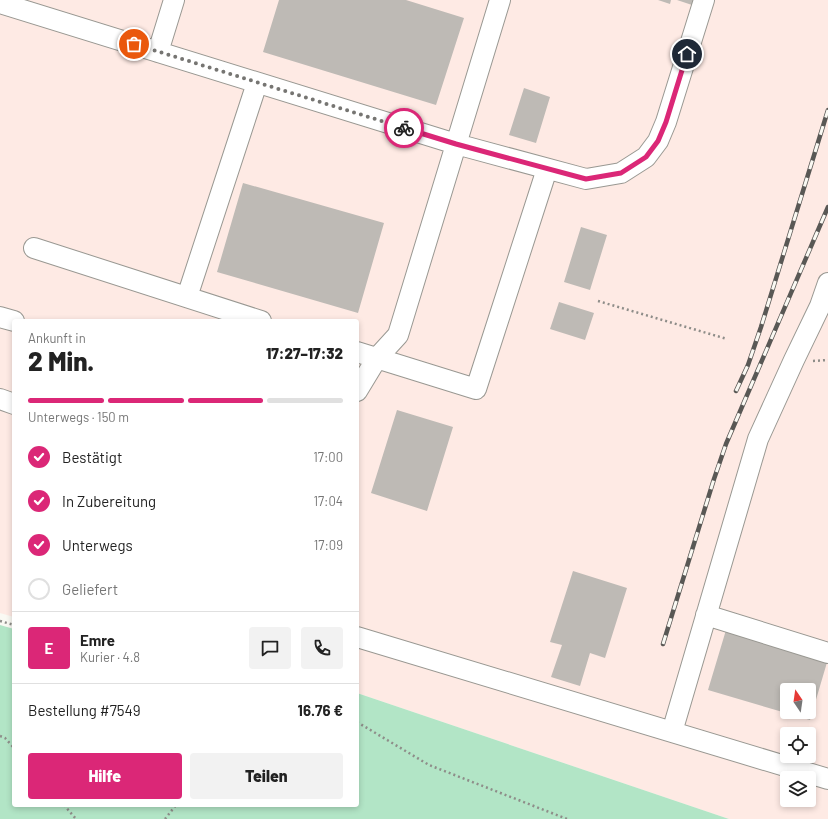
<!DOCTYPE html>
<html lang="de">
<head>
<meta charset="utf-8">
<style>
	body { margin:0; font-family:Barlow,sans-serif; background:#f2f2f2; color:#222; height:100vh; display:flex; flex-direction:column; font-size:15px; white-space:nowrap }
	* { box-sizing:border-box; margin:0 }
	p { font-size:13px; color:#767676 }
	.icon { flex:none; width:22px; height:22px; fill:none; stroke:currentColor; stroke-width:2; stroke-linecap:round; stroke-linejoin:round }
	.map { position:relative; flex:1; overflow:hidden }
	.sheet { position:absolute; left:12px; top:319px; width:347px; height:488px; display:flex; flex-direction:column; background:#fff; border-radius:4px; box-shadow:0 2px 6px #0003 }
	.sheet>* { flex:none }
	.needle { width:26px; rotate:347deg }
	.tools { position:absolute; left:780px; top:683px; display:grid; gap:8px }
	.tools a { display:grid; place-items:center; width:36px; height:36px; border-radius:4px; background:#fff; box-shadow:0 2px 6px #0003; font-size:20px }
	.pin { position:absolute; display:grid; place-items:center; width:34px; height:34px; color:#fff; margin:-17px; border:2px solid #fff; border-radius:50%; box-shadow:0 1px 4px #0007 }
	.courier { position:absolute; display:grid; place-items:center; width:40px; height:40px; margin:-20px; border:3px solid #db2777; border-radius:50%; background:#fff; color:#222; box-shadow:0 1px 5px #0007 }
	.overview em { font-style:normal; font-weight:800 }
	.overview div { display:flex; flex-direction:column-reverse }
	.overview { display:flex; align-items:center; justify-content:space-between; height:68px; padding:0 16px }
	h1 { font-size:26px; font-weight:800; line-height:30px }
	.bar { display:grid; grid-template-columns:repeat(4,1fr); gap:6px 4px; align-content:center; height:48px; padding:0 16px }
	.bar i { height:5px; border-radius:3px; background:#e0e0e0 }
	.bar .selected { background:#db2777 }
	.bar p { grid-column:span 4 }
	.line { display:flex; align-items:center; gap:10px; padding:0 16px; border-top:1px solid #e0e0e0 }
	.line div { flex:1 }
	.round { display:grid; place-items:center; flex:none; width:42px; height:42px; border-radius:4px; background:#f2f2f2 }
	ol { padding:0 16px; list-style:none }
	li { display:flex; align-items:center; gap:12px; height:44px }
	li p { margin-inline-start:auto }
	li .icon { padding:4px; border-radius:50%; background:#db2777; color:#fff; stroke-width:4 }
	li:last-child { color:#767676 }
	li i { width:22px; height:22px; border:2px solid #e0e0e0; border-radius:50% }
	.button { display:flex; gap:8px; margin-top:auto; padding:8px 16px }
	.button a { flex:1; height:46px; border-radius:4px; background:#db2777; color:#fff; font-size:16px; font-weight:800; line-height:46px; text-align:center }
	.button a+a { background:#f2f2f2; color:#222 }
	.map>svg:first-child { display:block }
	.industrial { fill:#feeae4; fill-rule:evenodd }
	.green { fill:#b2e5c6 }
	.building { fill:#bebab5; fill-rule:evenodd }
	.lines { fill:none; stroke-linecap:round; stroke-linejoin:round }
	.minor-casing { stroke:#999892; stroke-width:22 }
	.path { stroke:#8e8d89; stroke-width:2.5; stroke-dasharray:2 3; stroke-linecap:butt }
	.minor { stroke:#fff; stroke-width:20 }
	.rail-casing { stroke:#595855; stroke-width:4.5 }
	.rail { stroke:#faf9f3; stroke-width:3; stroke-dasharray:9; stroke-linecap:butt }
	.done { stroke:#767572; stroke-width:4; stroke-dasharray:0 7.2 }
	.route { stroke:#db2777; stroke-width:5 }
</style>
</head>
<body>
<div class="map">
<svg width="828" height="819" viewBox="0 0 828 819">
	<rect width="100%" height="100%" fill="#faf9f3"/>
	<path class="industrial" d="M0 0H828V819H729L357 693V321H14V617L0 613ZM787 690H809V712H787ZM787 734H809V756H787ZM787 778H809V800H787Z"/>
	<path class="green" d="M0 625 14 629V805H357V693L729 819H0Z"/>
	<path class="building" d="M279 0H406L464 18 436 105 263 52Z
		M658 0H671L670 4Z
		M677 0H696L695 6Z
		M524 88 550 97 536 143 509 135Z
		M243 183 384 223 358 313 217 272Z
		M581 227 607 235 590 290 564 282Z
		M559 302 594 313 585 340 550 329Z
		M397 410 453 427 427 511 371 493Z
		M573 571 627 588 605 658 590 653 580 686 551 677 562 645 550 642Z
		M726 630 828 659 810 720 708 690ZM787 690H809V712H787Z"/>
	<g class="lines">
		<g class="minor-casing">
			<path id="minor" d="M0 3 456 144 586 179 621 173 646 157 658 141 666 122 704 0
				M158 52 174 0
				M34 248 261 321
				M187 297 257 83
				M0 317 14 321
				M357 352 476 389 547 169
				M357 391 377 358 398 335 500 0
				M0 399 14 404
				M706 615 828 653
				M357 637 828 779
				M672 732 758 439 794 360 820 306 828 283"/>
		</g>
		<path class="path" d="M598 301 727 339
			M813 361 828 360
			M0 621 14 625
			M357 722 429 765 567 819
			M0 736 5 738 14 748
			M64 805 76 819
			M165 819 176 805"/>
		<use href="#minor" class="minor"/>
		<g class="rail-casing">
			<path id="rail" d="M736 391 748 365 761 327 828 110
				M663 644 714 479 726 444 828 207"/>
		</g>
		<use href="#rail" class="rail"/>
	</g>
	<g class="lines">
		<path class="done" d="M134 44 404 128"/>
		<path class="route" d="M404 128 456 144 586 179 621 173 646 157 658 141 666 122 687 54"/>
	</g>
</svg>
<div class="tools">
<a><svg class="needle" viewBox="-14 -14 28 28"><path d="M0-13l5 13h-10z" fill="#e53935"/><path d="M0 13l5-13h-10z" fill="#767676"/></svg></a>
<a><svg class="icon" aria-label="locate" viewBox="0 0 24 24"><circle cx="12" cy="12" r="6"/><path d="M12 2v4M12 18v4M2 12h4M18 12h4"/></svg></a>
<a><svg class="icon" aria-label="layers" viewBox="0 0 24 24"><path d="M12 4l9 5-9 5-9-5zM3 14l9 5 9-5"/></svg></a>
</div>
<div class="pin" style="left:134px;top:44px;background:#ea580c"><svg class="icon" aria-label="bag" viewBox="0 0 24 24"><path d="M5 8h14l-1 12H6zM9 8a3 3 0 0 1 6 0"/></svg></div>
<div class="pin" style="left:687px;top:54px;background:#1f2937"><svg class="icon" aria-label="home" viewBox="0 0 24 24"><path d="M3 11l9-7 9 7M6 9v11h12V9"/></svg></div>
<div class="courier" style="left:404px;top:128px"><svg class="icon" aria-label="bike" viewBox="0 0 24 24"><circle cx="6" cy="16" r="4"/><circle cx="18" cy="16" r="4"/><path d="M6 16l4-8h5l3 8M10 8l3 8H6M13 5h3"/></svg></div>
<section class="sheet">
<div class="overview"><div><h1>2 Min.</h1><p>Ankunft in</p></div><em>17:27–17:32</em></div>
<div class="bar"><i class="selected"></i><i class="selected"></i><i class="selected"></i><i></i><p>Unterwegs · 150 m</p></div>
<ol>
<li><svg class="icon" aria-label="check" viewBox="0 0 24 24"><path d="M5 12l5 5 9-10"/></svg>Bestätigt<p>17:00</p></li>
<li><svg class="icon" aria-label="check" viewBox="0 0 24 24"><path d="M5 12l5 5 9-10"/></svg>In Zubereitung<p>17:04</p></li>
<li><svg class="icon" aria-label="check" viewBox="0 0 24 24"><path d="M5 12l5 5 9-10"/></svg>Unterwegs<p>17:09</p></li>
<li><i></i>Geliefert</li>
</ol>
<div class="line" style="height:72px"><b class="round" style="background:#db2777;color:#fff">E</b><div><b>Emre</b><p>Kurier · 4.8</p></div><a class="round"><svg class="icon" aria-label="chat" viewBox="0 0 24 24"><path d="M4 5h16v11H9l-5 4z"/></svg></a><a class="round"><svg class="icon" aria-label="phone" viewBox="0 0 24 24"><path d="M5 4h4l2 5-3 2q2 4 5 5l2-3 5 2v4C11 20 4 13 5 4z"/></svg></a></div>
<div class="line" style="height:52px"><div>Bestellung #7549</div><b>16.76 €</b></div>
<div class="button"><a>Hilfe</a><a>Teilen</a></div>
</section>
</div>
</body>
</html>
